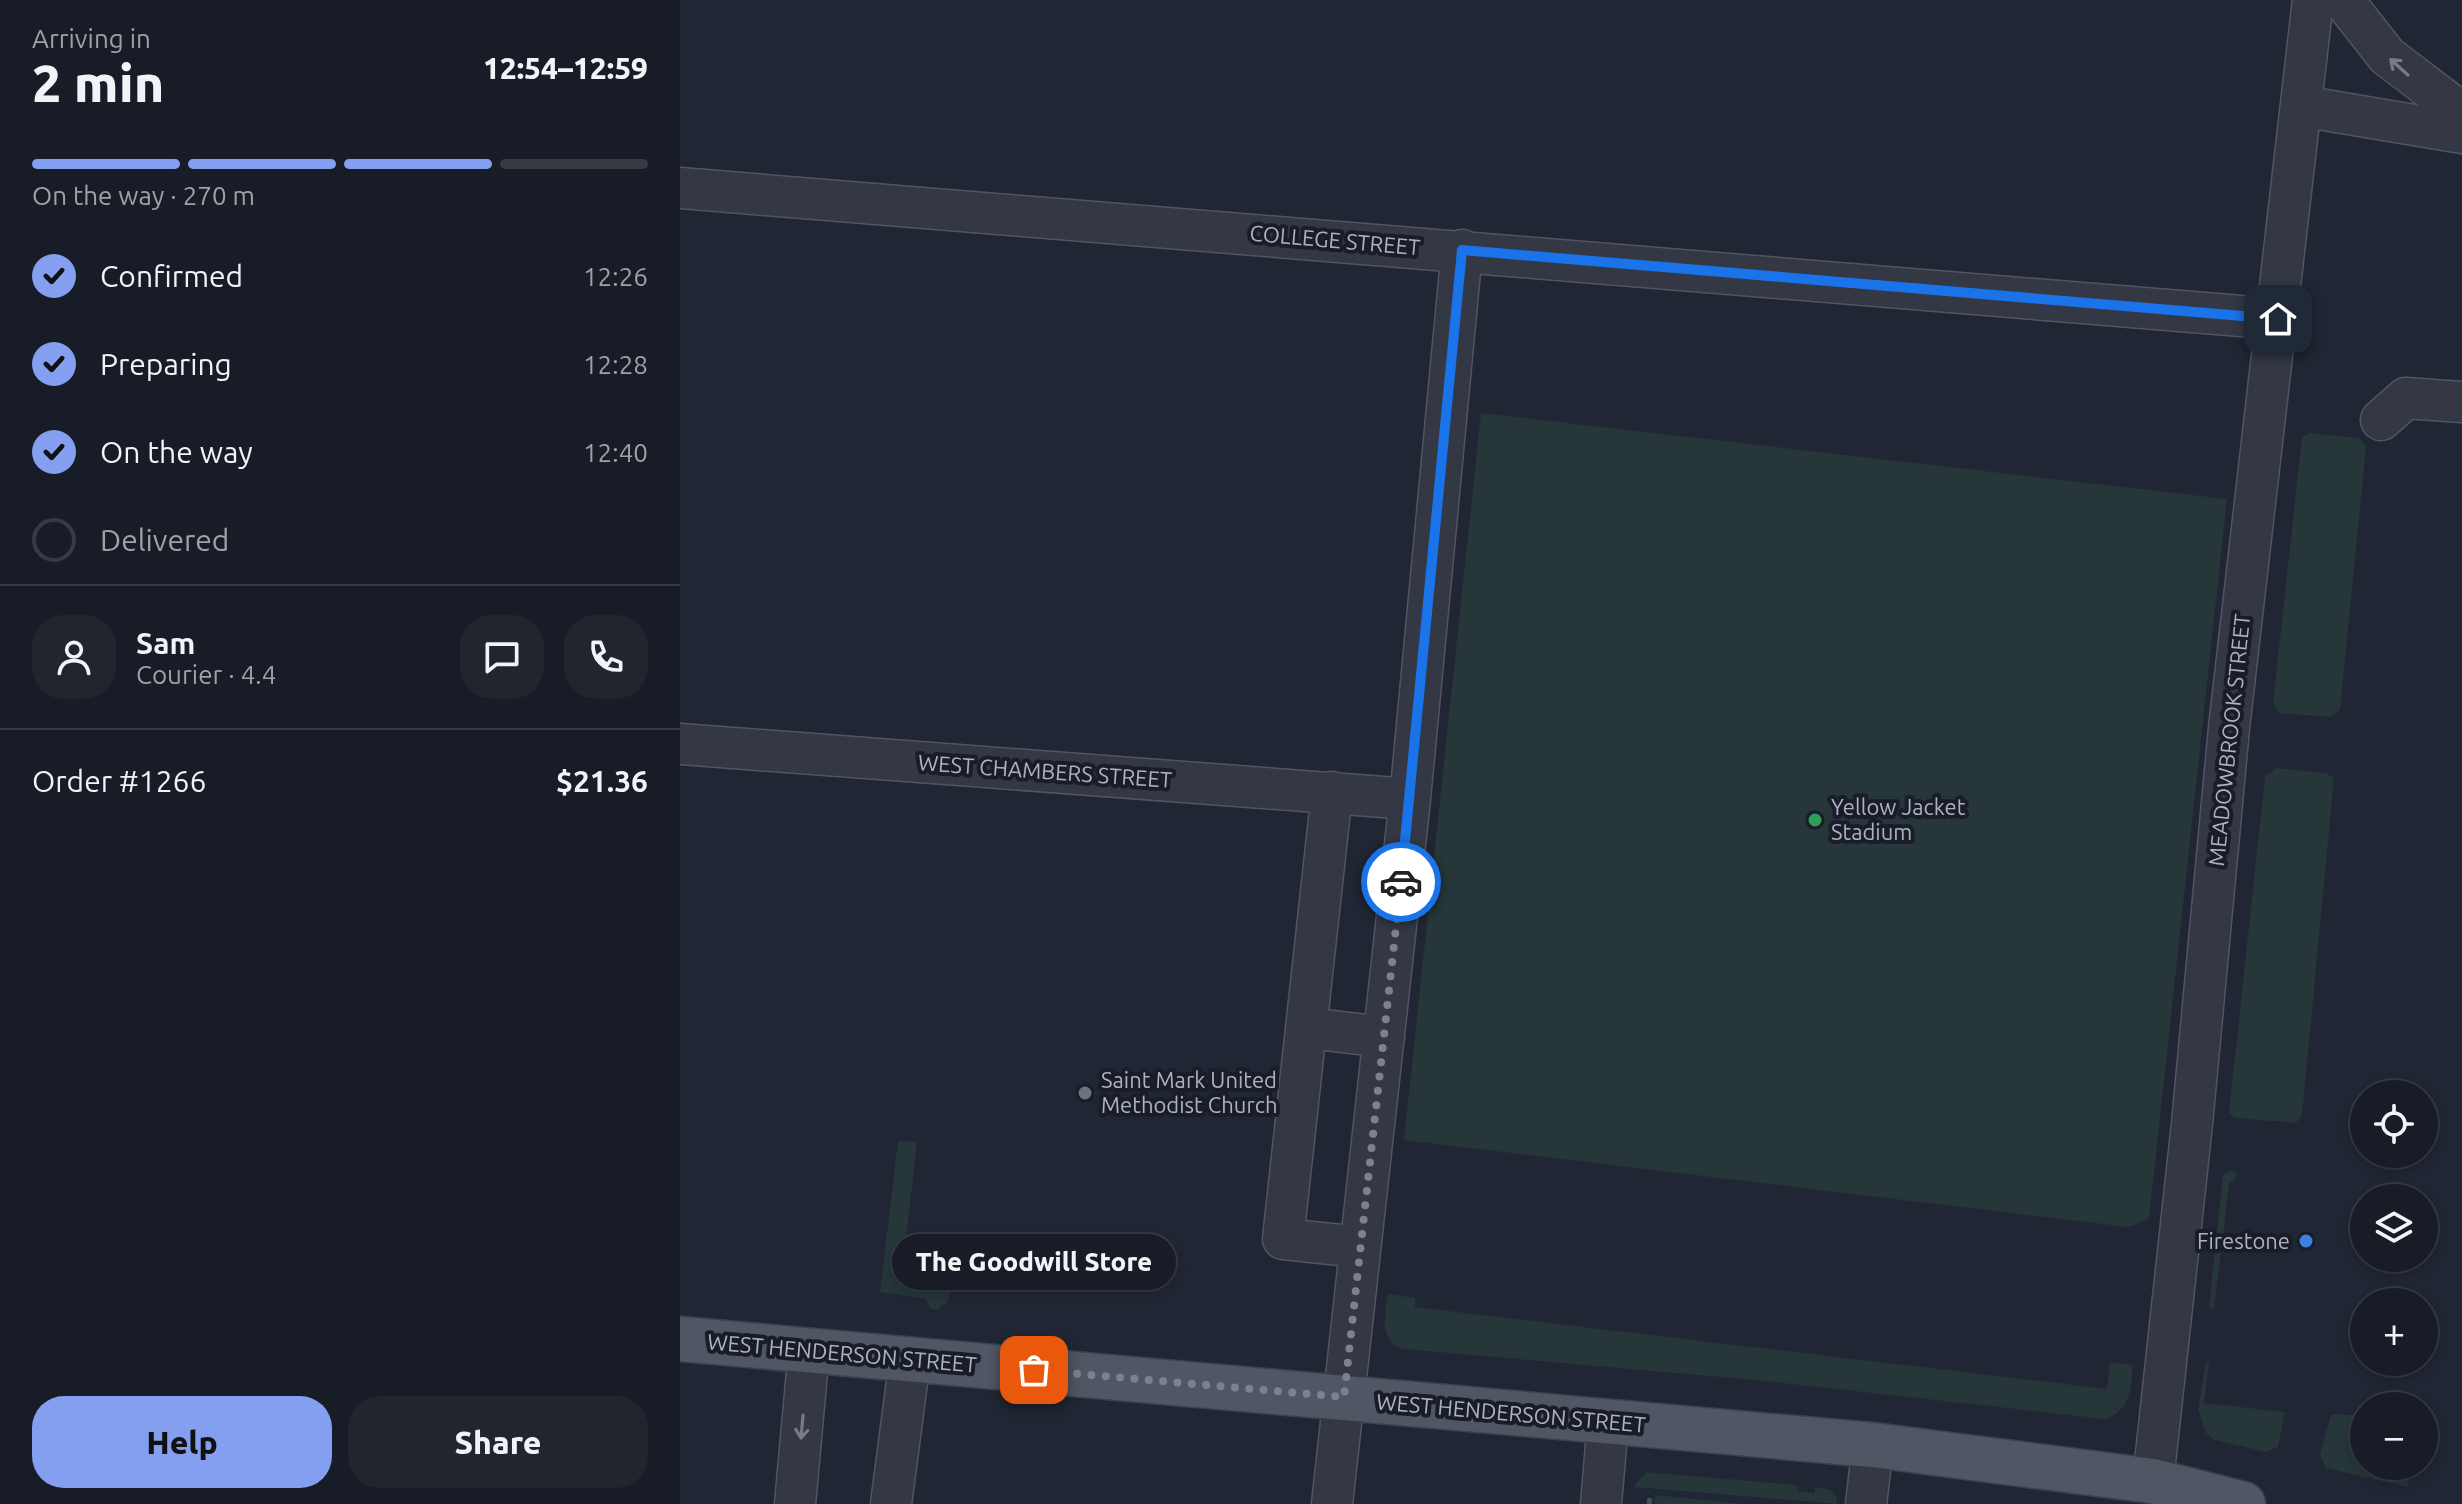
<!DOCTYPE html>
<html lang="en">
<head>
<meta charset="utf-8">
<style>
	body { margin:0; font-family:Ubuntu,sans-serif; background:#21252e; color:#f1f3f6; height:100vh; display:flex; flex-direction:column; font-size:30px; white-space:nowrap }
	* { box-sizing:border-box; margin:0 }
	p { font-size:26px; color:#9fa1a7 }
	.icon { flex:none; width:44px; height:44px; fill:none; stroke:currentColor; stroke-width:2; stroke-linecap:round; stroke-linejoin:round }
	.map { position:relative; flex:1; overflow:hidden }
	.side { display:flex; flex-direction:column; background:#181c26; width:680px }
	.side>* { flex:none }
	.controls { position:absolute; left:1670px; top:1080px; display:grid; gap:16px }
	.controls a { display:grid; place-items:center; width:88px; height:88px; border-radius:50%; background:#181c26; box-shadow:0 4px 12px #0003,0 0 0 2px #363a43; font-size:40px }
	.pin { position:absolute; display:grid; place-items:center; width:68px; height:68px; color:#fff; margin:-34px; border-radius:16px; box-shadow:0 4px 12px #0006 }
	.courier { position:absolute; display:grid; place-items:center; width:80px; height:80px; margin:-40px; border:6px solid #1a73e8; border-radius:50%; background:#fff; color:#222; box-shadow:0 2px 10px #0007 }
	.bubble { position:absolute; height:56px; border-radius:28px; background:#181c26; box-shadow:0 4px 12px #0003,0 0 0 2px #363a43; font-size:26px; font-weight:800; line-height:56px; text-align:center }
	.headline em { font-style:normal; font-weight:800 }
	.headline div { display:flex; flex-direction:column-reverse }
	.headline { display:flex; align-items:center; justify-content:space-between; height:136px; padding:0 32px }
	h1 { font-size:52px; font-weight:800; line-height:60px }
	.bar { display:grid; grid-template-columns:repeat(4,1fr); gap:12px 8px; align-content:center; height:96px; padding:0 32px }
	.bar i { height:10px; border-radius:6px; background:#363a43 }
	.bar .current { background:#849ff0 }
	.bar p { grid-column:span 4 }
	.line { display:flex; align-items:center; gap:20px; padding:0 32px; border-top:2px solid #363a43 }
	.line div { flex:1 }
	.round { display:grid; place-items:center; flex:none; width:84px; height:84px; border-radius:32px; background:#21252e }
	ol { padding:0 32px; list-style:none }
	li { display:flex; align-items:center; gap:24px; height:88px }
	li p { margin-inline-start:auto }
	li .icon { padding:8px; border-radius:50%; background:#849ff0; color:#111; stroke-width:4 }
	li:last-child { color:#9fa1a7 }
	li i { width:44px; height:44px; border:4px solid #363a43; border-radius:50% }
	.primary-button { display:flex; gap:16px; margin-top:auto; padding:16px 32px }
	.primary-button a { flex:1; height:92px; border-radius:32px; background:#849ff0; color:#111; font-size:32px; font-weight:800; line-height:92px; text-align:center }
	.primary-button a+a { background:#21252e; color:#f1f3f6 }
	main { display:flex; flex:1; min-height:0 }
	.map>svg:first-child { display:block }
	.green { fill:#263639 }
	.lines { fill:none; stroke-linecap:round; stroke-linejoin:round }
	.minor-casing { stroke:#515562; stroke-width:43 }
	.major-casing { stroke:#3d414e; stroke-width:47 }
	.path { stroke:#435156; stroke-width:5; stroke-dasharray:6 6; stroke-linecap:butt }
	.minor { stroke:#333844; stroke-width:40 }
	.major { stroke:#515664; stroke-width:44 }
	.oneway { stroke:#767b89 }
	.done { stroke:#7c818f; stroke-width:8; stroke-dasharray:0 14.4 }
	.route { stroke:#1a73e8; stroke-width:10 }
	.leisure-dot { fill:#2e9e5b; stroke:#191d29; stroke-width:3 }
	.worship-dot { fill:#6b7280; stroke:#191d29; stroke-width:3 }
	.shop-dot { fill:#3f7fe0; stroke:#191d29; stroke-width:3 }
	.labels { text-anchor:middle; stroke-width:8; stroke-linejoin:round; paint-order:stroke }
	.street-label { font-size:22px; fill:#adb2c1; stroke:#191d29 }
	.poi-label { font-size:22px; fill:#adb2c1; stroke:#191d29; text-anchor:start }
</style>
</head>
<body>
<main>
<section class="side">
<div class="headline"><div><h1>2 min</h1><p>Arriving in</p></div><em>12:54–12:59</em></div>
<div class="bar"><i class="current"></i><i class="current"></i><i class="current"></i><i></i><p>On the way · 270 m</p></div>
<ol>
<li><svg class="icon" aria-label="check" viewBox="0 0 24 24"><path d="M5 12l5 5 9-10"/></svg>Confirmed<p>12:26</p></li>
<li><svg class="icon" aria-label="check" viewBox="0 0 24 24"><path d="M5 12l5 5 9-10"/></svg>Preparing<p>12:28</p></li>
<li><svg class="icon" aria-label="check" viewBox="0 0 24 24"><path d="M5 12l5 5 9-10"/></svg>On the way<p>12:40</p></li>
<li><i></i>Delivered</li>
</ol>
<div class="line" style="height:144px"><a class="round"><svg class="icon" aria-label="person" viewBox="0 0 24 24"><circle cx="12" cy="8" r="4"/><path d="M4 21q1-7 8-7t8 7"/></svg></a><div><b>Sam</b><p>Courier · 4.4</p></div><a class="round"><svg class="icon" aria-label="chat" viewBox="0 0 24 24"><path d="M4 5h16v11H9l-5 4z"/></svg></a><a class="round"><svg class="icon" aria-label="phone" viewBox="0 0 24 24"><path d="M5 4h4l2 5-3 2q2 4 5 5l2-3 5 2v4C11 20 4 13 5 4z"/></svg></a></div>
<div class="line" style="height:104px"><div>Order #1266</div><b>$21.36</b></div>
<div class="primary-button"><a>Help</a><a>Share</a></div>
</section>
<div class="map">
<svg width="1782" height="1504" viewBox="0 0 1782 1504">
	<rect width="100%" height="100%" fill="#202633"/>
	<path class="green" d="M801 413 1547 499 1469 1219 1448 1227 724 1140Z
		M1630 433 1679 438 1686 446 1660 710 1650 717 1600 713 1593 703 1622 437Z
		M1596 768 1646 773 1654 778 1622 1116 1616 1123 1555 1118 1549 1113 1585 777Z
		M218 1141 237 1142 226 1240 274 1256 268 1302 256 1310 250 1308 246 1299 200 1292Z
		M1549 1171 1556 1173V1177L1549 1184 1534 1311 1529 1306 1543 1175Z
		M708 1294 735 1298V1307L1427 1389 1430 1362 1453 1365C1451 1389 1451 1411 1425 1419L1075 1380 723 1349C698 1340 705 1315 708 1294Z
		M1526 1362 1529 1363 1524 1403 1605 1412 1598 1447 1586 1452 1535 1440 1526 1433 1518 1409Z
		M1651 1414 1684 1416V1466H1732L1727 1487 1646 1468 1640 1455Z
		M966 1472 1117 1485V1491L1135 1493V1487L1150 1490 1156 1496 1157 1504 954 1487Z
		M975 1495 1064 1504H974Z"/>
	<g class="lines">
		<g class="minor-casing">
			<path id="minor" d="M1663 0 1707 56 1782 113
				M1621 106 1782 133
				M0 188 1598 319
				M1701 420 1726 398 1782 402
				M0 744 730 799
				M652 792 603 1239 680 1247
				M628 1028 704 1037
				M1473 1481 1512 1124 1549 728 1633 0
				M115 1504 129 1350
				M211 1504 230 1359
				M652 1504 730 799 782 250
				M921 1504 928 1422
				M1186 1504 1193 1445"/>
		</g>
		<g class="major-casing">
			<path id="major" d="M0 1339 1193 1445 1473 1481 1563 1504"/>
		</g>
		<path class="path" d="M969 1504 971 1492"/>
		<use href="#minor" class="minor"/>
		<use href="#major" class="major"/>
	</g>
	<defs><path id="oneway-shaft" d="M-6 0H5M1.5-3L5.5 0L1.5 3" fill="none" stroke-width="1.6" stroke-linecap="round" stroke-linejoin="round" transform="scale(2)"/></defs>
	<g class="oneway">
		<use href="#oneway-shaft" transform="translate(1719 67) rotate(-138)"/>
		<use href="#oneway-shaft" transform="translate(122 1427) rotate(95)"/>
	</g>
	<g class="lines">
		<path class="done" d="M354 1370 664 1397 721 882"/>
		<path class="route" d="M721 882 782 250 1598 319"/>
	</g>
	<circle class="leisure-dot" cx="1135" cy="820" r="8"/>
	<circle class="worship-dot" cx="405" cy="1093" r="8"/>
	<circle class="shop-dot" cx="1626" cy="1241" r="8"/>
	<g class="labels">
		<g class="street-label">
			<text transform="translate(655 240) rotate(5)" y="8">COLLEGE STREET</text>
			<text transform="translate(1549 740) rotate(-84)" y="8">MEADOWBROOK STREET</text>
			<text transform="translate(365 771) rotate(4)" y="8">WEST CHAMBERS STREET</text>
			<text transform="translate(162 1353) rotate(5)" y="8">WEST HENDERSON STREET</text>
			<text transform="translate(831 1413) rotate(5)" y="8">WEST HENDERSON STREET</text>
		</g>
		<g class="poi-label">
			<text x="1151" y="815">Yellow Jacket<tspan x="1151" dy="25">Stadium</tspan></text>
			<text x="421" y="1088">Saint Mark United<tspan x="421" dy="25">Methodist Church</tspan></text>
			<text x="1610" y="1249" text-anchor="end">Firestone</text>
		</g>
	</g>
</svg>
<div class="controls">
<a><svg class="icon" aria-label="locate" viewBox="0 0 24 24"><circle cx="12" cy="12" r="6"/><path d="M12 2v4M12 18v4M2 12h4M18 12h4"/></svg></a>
<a><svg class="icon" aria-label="layers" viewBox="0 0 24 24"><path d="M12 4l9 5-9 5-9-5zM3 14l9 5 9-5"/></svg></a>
<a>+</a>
<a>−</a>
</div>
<div class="pin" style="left:354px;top:1370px;background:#ea580c"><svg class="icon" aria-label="bag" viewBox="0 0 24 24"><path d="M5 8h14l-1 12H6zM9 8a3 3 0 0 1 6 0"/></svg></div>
<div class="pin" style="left:1598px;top:319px;background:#1f2937"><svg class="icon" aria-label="home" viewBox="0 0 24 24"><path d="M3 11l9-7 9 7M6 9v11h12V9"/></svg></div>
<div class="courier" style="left:721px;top:882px"><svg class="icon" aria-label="car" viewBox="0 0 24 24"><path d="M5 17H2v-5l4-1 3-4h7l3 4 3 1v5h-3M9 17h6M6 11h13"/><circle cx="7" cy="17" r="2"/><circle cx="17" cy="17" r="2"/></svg></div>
<div class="bubble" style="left:212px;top:1234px;width:284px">The Goodwill Store</div>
</div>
</main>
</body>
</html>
